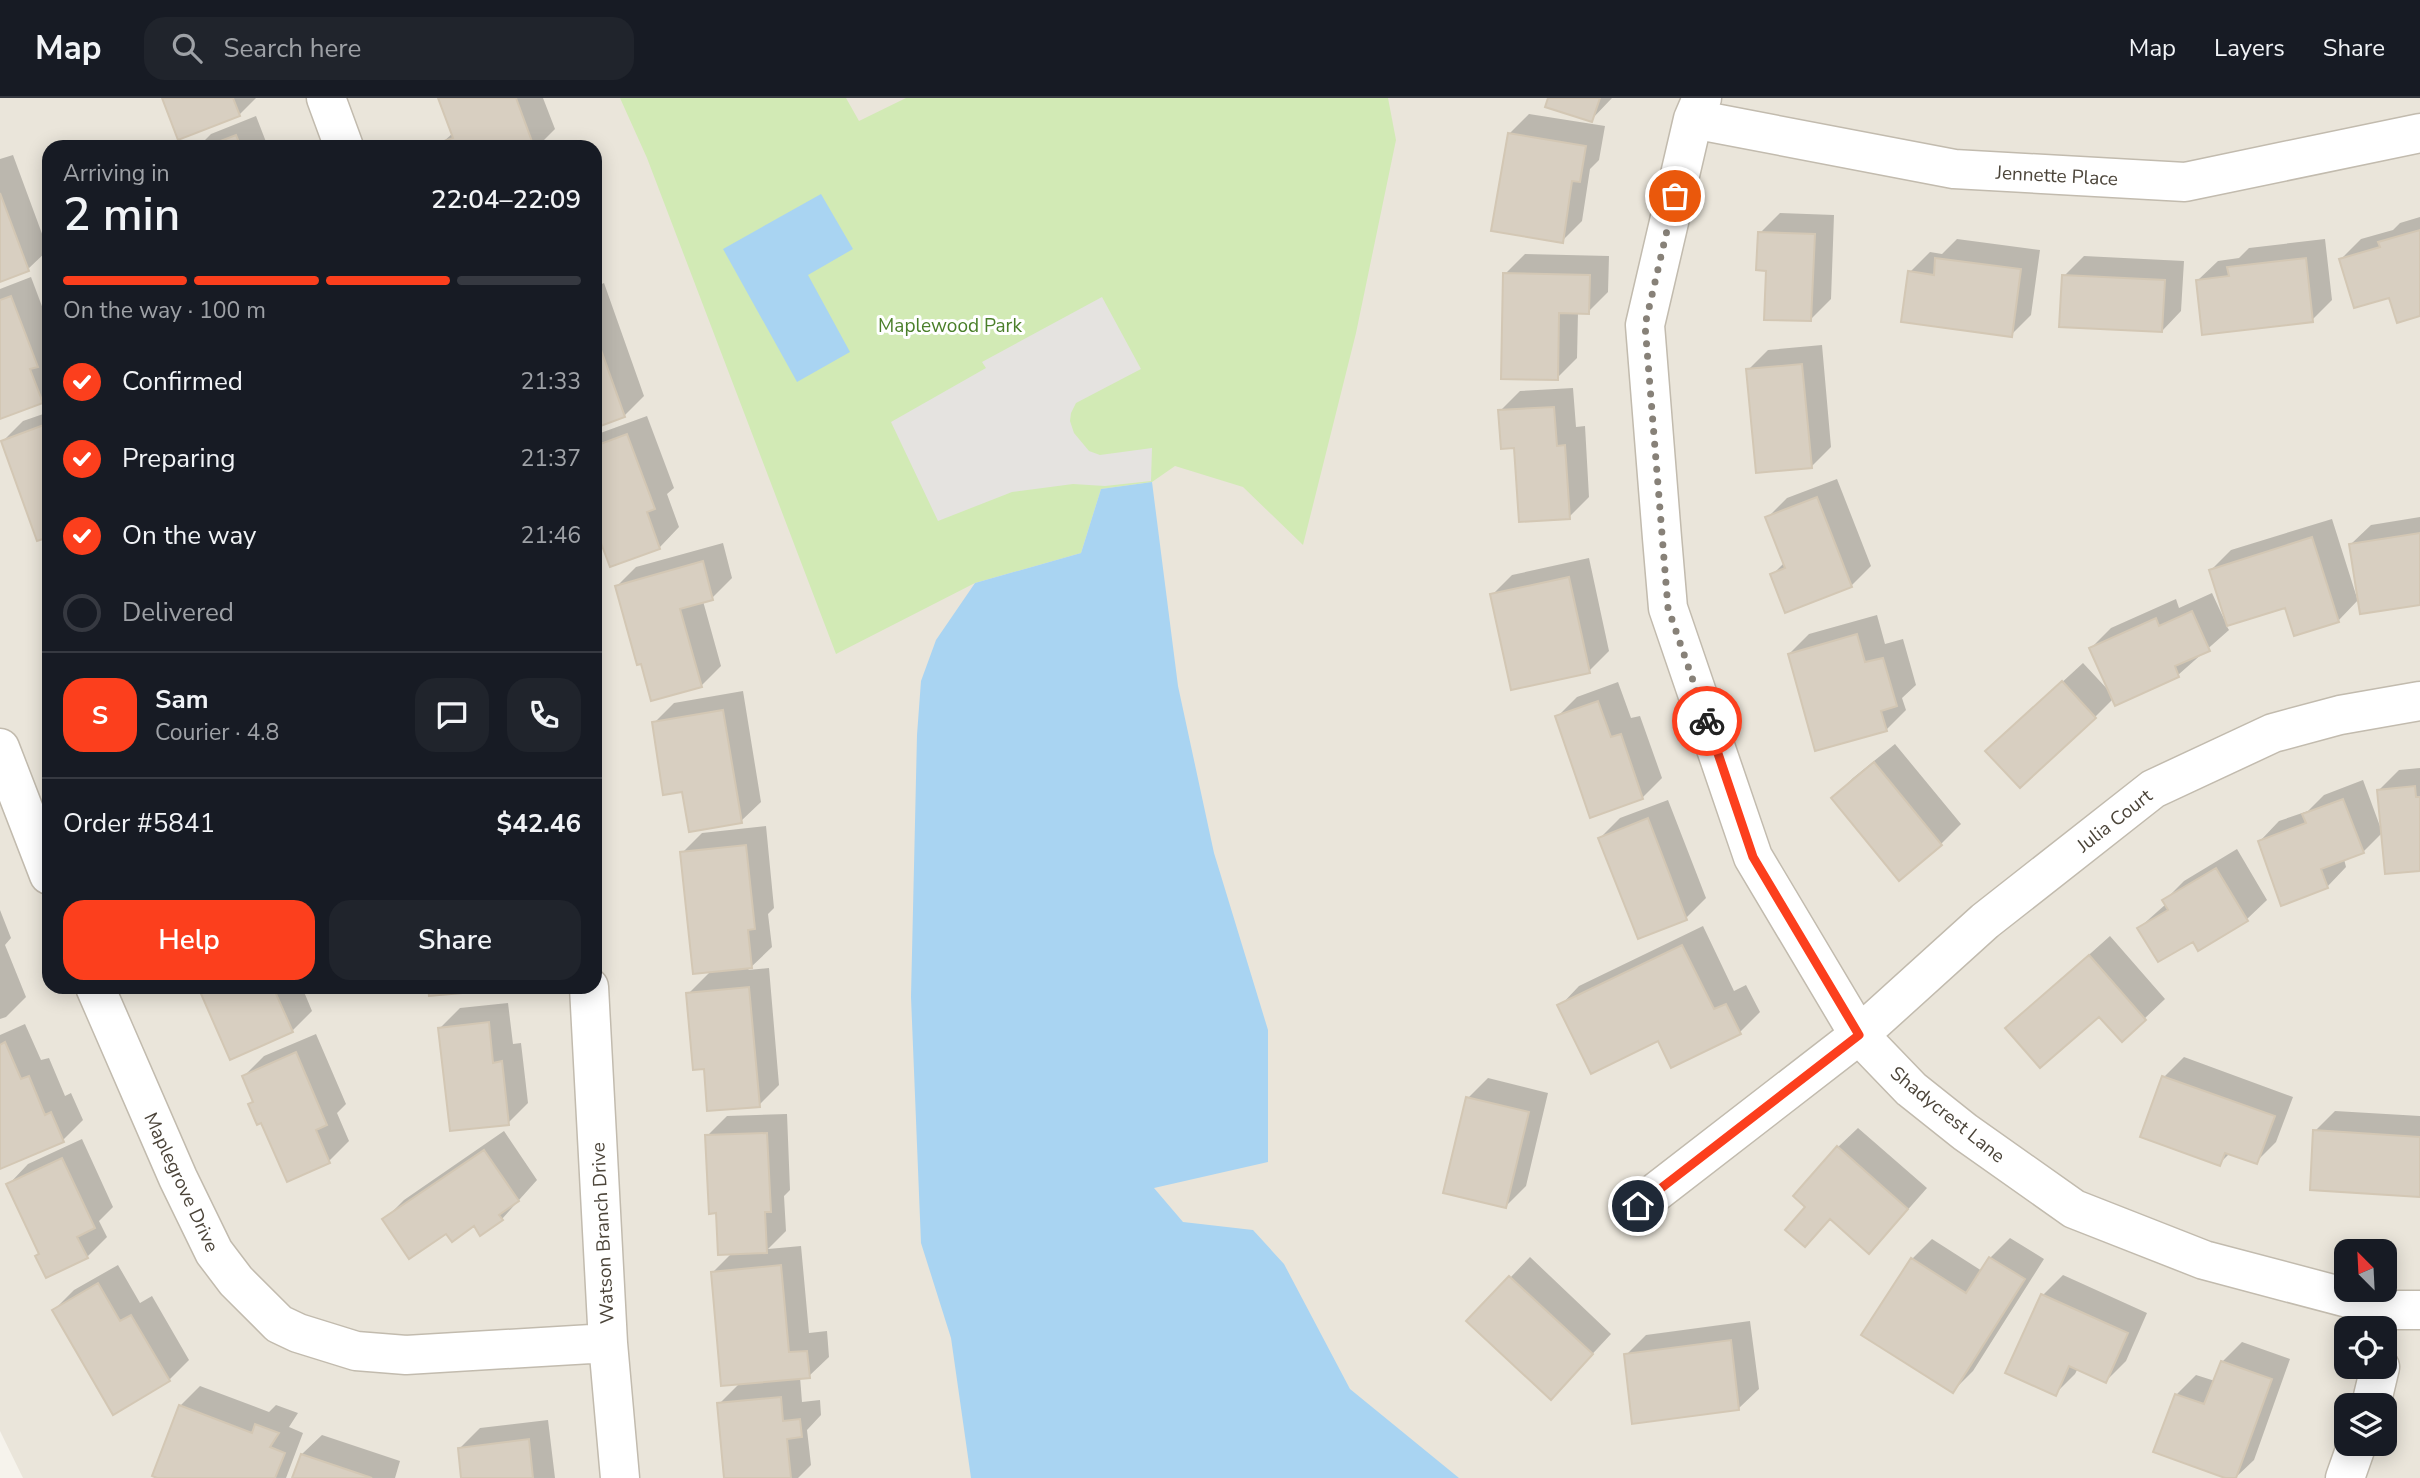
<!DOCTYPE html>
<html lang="en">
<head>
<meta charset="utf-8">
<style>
	body { margin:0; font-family:"Nunito Sans",sans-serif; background:#20242c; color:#f1f3f6; height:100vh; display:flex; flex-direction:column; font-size:26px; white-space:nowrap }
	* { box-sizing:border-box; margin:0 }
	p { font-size:23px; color:#9ea1a6 }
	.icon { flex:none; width:38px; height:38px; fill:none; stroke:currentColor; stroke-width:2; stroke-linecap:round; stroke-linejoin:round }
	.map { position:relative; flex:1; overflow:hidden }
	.sheet { position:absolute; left:42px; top:42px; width:560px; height:854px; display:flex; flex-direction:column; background:#171b24; border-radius:21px; box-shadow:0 4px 18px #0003 }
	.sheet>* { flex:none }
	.needle { width:46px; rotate:336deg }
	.controls { position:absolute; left:2334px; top:1141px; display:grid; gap:14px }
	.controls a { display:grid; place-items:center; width:63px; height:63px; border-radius:14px; background:#171b24; box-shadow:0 4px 18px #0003; font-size:35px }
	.pin { position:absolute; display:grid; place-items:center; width:60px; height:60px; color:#fff; margin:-30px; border:4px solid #fff; border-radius:50%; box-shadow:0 2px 7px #0007 }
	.courier { position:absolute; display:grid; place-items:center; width:70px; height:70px; margin:-35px; border:5px solid #fc3f1d; border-radius:50%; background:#fff; color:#222; box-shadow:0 2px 9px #0007 }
	.headline em { font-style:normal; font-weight:600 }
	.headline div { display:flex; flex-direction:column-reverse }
	.headline { display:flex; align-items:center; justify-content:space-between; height:119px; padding:0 21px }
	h1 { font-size:46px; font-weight:600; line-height:52px }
	.bar { display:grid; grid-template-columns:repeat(4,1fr); gap:10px 7px; align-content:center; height:84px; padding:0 21px }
	.bar i { height:9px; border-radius:5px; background:#363941 }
	.bar .selected { background:#fc3f1d }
	.bar p { grid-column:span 4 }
	.line { display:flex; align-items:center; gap:18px; padding:0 21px; border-top:2px solid #363941 }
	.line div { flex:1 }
	.round { display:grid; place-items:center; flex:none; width:74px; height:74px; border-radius:21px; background:#20242c }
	ol { padding:0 21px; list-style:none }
	li { display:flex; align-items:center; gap:21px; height:77px }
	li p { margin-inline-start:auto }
	li .icon { padding:7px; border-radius:50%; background:#fc3f1d; color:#fff; stroke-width:4 }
	li:last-child { color:#9ea1a6 }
	li i { width:38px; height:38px; border:4px solid #363941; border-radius:50% }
	.action { display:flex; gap:14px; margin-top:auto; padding:14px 21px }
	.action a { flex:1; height:80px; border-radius:21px; background:#fc3f1d; color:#fff; font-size:28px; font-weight:600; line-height:80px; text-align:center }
	.action a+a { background:#20242c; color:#f1f3f6 }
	header { display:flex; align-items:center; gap:42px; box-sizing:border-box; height:98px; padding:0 35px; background:#171b24; border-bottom:2px solid #363941 }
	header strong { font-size:33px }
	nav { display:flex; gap:38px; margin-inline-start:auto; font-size:24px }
	.search { width:490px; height:63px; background:#20242c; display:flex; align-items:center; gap:18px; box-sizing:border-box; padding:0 24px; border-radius:21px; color:#9ea1a6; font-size:26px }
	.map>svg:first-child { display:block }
	.residential { fill:#eae5da; fill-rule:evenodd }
	.green { fill:#d2eab5 }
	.parking { fill:#e5e3e0 }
	.water { fill:#a9d4f2 }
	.shadow { fill:#0003 }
	.building { fill:#d8cfc1; stroke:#d3c7b4; stroke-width:2 }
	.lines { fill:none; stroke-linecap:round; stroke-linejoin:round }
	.minor-casing { stroke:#c2bbae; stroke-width:41 }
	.minor { stroke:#fff; stroke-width:38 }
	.done { stroke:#878178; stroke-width:7; stroke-dasharray:0 12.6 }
	.route { stroke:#fc3f1d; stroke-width:9 }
	.labels { text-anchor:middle; stroke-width:6; stroke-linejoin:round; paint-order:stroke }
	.street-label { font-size:19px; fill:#4b4439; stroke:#fff }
	.park-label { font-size:19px; fill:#4a7f2a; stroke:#fff }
</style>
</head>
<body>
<header>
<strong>Map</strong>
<div class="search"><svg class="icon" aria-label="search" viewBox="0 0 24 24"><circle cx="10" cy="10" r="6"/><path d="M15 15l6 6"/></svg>Search here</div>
<nav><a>Map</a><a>Layers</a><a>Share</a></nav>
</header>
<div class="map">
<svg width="2420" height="1380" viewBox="0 0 2420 1380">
	<rect width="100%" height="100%" fill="#f6f3ec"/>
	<path class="residential" d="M0 0H2420V1380H23L0 1333ZM49 49H595V889H49ZM2347 1153H2385V1192H2347ZM2347 1230H2385V1269H2347ZM2347 1307H2385V1346H2347Z"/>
	<path class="green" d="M620 0H846L859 23 906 0H1388L1396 42 1356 235 1303 447 1243 389 1175 368 1152 384 1101 391 1081 455 975 485 836 556 647 60Z"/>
	<path class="parking" d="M1102 199 1141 271 1076 305 1071 315 1070 323 1074 335 1089 353 1100 357 1152 350 1151 383 1105 388 1073 386 1012 394 938 423 891 324 986 270 982 264Z"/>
	<path class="water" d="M821 96 853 151 808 177 850 254 797 284 723 151Z
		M1152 384 1178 588 1214 755 1268 932V1064L1154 1090 1183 1124 1253 1132 1284 1166 1350 1291 1459 1380H971L951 1240 921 1145 911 899 917 637 921 583 936 542 975 485 1081 455 1101 391Z"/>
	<path class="shadow" d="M164 0H256L239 17Z
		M440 0H543L555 31 537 49H445L443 44 453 35Z
		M1550 0H1612L1591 22Z
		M1529 16 1605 28 1599 62 1590 71 1582 123 1562 143 1509 36Z
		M256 18 268 49H198L211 36Z
		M13 57 48 152 28 171 0 182V61Z
		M1780 115 1834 117 1831 201 1811 221 1768 171 1760 135Z
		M2420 119V217L2390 198 2341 161 2361 141 2393 132 2400 125Z
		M1957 141 2040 152 2031 217 2011 237 1910 174 1930 154 1942 156Z
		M2325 141 2332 202 2312 222 2198 182 2218 163 2239 160 2249 150Z
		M1525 156 1609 158 1608 194 1588 214H1578L1577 260 1557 280 1505 176Z
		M2084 158 2184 163 2181 213 2162 233 2064 178Z
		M31 179 49 227V297L42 304 0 319V191Z
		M604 185 644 298 624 318 595 328V189Z
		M1822 247 1831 349 1811 369 1748 272 1768 252Z
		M1573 290 1576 329 1585 328 1589 399 1569 419 1516 348 1500 313 1520 293Z
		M49 314V437L3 343 23 323Z
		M647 318 674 390 667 396 679 429 660 449 611 467 595 424V337Z
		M1837 381 1871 468 1851 488 1772 477 1784 465 1767 420 1787 400Z
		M2420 419V505L2359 501 2338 523 2286 507 2226 527 2229 532 2178 577 2113 601 2095 619 2008 634 2083 565 2110 594 2091 550 2111 530 2176 501 2179 510 2212 495 2224 521 2226 520 2211 472 2231 452 2332 421 2357 500H2359L2351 446 2371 427Z
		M723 445 732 480 712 500 703 503 721 568 701 588 617 488 636 469Z
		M1589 460 1609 553 1589 573 1492 497 1512 477Z
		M1877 517 1885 546 1903 541 1916 587 1902 600 1906 612 1886 632 1789 556 1809 536Z
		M1618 584 1631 620 1640 618 1662 680 1642 700 1557 619 1577 599Z
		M743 593 761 704 741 723 684 692 654 625 674 605Z
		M1895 646 1961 726 1941 746 1833 700 1853 680Z
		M2420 670V771L2383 734 2363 754 2344 761 2346 769 2327 789 2260 743 2279 723 2308 713 2324 697 2363 682 2381 731 2379 692 2399 672Z
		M1668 702 1706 800 1686 820 1600 740 1620 720Z
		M766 728 774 810 768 816 772 849 748 872 769 870 779 987 759 1007 705 969 688 896 711 873 682 755 702 735Z
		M2237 751 2267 802 2247 821 2199 851 2193 841 2139 830 2166 806 2164 803 2184 783Z
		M0 812 11 840 5 847 26 899 6 919 0 921Z
		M1703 828 1734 893 1746 887 1760 914 1740 934 1672 967 1659 941 1560 908 1579 888Z
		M2110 838 2165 901 2122 942 2100 916 2007 930Z
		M200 889H302L312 913 292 933Z
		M508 905 513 946 521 945 528 1005 508 1025 440 930 460 910Z
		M25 926 41 962 49 960 65 998 71 995 83 1022 63 1042 0 1067V937Z
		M316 936 346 1006 337 1015 349 1043 329 1063 287 1081 262 1023 250 1007 254 1002 244 978 264 958Z
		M2184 959 2293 999 2276 1044 2256 1064 2230 1055 2219 1066 2164 979Z
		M1488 980 1548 995 1526 1088 1506 1108 1468 1000Z
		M2335 1013 2420 1018V1097L2315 1033Z
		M787 1016 790 1092 784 1098 786 1133 768 1151 801 1148 809 1235 827 1233 829 1259 809 1278 800 1279 802 1304 820 1302 821 1317 807 1332 811 1367 798 1380H726L719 1306 740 1285 713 1174 732 1155 718 1113 707 1038 727 1018Z
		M1858 1030 1927 1090 1888 1134 1831 1119 1808 1109 1838 1049Z
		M504 1033 537 1082 502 1121 447 1133 384 1122 404 1102Z
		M82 1041 113 1109 99 1123 107 1139 87 1159 41 1155 9 1086 28 1066Z
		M2010 1140 2044 1161 1973 1273 1953 1293 1912 1161 1932 1141 1982 1173 1990 1160Z
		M1530 1159 1611 1236 1570 1280 1469 1223Z
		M118 1167 140 1205 152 1198 189 1262 169 1282 54 1212 74 1192Z
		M2063 1177 2147 1215 2126 1263 2106 1283 2078 1270 2075 1276 2055 1296 2008 1274 2043 1197Z
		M1750 1223 1759 1291 1739 1310 1626 1257 1646 1237Z
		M2242 1244 2290 1261 2254 1362 2235 1380H2230L2176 1297 2196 1277 2215 1283 2222 1264Z
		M200 1288 269 1314 276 1307 298 1315 289 1329 303 1335 286 1380H162L180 1308Z
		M548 1322 555 1380H463L460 1350 480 1330Z
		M322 1337 400 1363 395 1380H294L302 1356Z"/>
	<path class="building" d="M162 0H233L240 18 178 42Z
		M438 0H516L534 49H443L441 44 453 40Z
		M1548 0H1600L1592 24 1545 9Z
		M1508 35 1586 48 1580 84 1572 83 1563 145 1491 133Z
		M236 37 241 49H205Z
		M0 95 29 173 0 184Z
		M2420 132V218L2397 225 2389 200 2354 210 2339 161 2380 149 2378 144Z
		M1758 134 1815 136 1811 223 1764 222 1766 173 1756 172Z
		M1935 160 2021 171 2012 239 1901 224 1908 173 1934 177Z
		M2306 160 2313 224 2202 237 2196 182 2229 178 2227 169Z
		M1503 175 1590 177 1589 216 1559 215 1558 282 1501 281Z
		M2062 177 2165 182 2162 234 2059 229Z
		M11 198 38 269 30 271 43 305 0 321V202Z
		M595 235 625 319 595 330Z
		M1802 266 1812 370 1756 375 1746 271Z
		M1554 309 1557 348 1565 347 1570 421 1519 424 1514 350 1501 351 1498 312Z
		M49 325V439L37 443 1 343Z
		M627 336 655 411 647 414 660 451 610 469 595 429V348Z
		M1817 399 1852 489 1785 515 1770 476 1785 470 1765 419Z
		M2420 435V507L2360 516 2349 446Z
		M2312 439 2339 524 2294 538 2285 510 2227 528 2209 472Z
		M703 463 713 502 680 511 702 589 651 603 641 566 637 567 615 488Z
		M1569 479 1590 575 1511 592 1490 496Z
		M2192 513 2210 553 2175 568 2179 579 2115 608 2089 550 2156 520 2159 528Z
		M1857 536 1865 564 1883 560 1897 608 1881 613 1887 633 1815 653 1788 556Z
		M2062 583 2096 620 2020 690 1985 653Z
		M1598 603 1611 639 1621 636 1643 701 1590 720 1555 618Z
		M723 612 742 725 689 734 682 694 663 697 652 624Z
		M1874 664 1942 747 1899 783 1831 700Z
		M2415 688 2416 699H2420V773L2385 776 2377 692Z
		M2343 701 2364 755 2321 771 2328 790 2281 808 2258 743 2306 725 2302 716Z
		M1648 720 1687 822 1638 841 1598 740Z
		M746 747 755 831 748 832 752 870 693 876 680 754Z
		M2216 770 2248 823 2198 853 2193 844 2158 864 2137 830 2168 812 2162 802Z
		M1682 847 1714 911 1726 906 1741 936 1671 970 1658 943 1591 976 1557 907Z
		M2089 857 2146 922 2122 944 2099 919 2040 970 2005 930Z
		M198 889H273L293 934 230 962Z
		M428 889H495L496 892 429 898Z
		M749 889 760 1009 707 1013 704 971 693 972 686 895Z
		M489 924 493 965 502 963 509 1027 450 1033 438 930Z
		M5 944 21 981 29 978 45 1017 51 1014 64 1044 0 1071V947Z
		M296 954 327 1027 316 1032 330 1065 287 1084 261 1025 257 1027 248 1006 253 1004 242 978Z
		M2162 978 2275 1018 2257 1066 2225 1055 2220 1068 2140 1039Z
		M1466 999 1529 1014 1506 1110 1443 1095Z
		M2313 1032 2420 1039V1099L2310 1092Z
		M767 1035 771 1114H765L767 1155 718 1157 716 1115 709 1116 705 1037Z
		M1837 1048 1908 1111 1869 1156 1830 1121 1805 1149 1785 1132 1805 1109 1793 1098Z
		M484 1052 519 1103 499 1117 503 1122 480 1138 474 1128 452 1144 446 1136 409 1161 382 1121Z
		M62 1060 95 1130 77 1139 88 1160 46 1180 35 1158 39 1156 6 1086Z
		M1989 1159 2025 1181 1953 1295 1861 1237 1911 1160 1966 1195Z
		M781 1167 789 1254 807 1253 810 1280 721 1288 711 1174Z
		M1509 1178 1593 1256 1551 1302 1466 1223Z
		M98 1185 120 1223 131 1217 170 1283 113 1317 52 1212Z
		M2041 1196 2128 1235 2106 1285 2069 1268 2056 1298 2005 1275Z
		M1731 1242 1739 1312 1632 1326 1624 1256Z
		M2221 1263 2272 1281 2236 1380H2225L2153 1354 2175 1296 2204 1306Z
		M781 1299 783 1323 800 1321 802 1339 787 1341 791 1380H724L717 1305Z
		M179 1307 252 1335 255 1326 279 1335 270 1349 285 1355 275 1380H157L152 1378Z
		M529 1341 533 1380H461L458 1350Z
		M301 1356 372 1380H292Z"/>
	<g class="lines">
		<g class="minor-casing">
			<path id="minor" d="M326 0 344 49
				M1702 0 1693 21 1645 227 1662 440 1668 510 1753 759 1859 937 1911 991 1965 1034 2074 1111 2204 1162 2393 1212H2420
				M1693 21 1954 71 2185 84 2420 35
				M0 650 49 777
				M95 889 178 1080 214 1154 236 1183 279 1226 298 1235 356 1253 406 1257 608 1245
				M589 889 608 1245 620 1380
				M1638 1108 1859 937 1985 823 2153 691 2273 635 2340 617 2420 603
				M2371 1307 2380 1269
				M2345 1380 2357 1346"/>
		</g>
		<use href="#minor" class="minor"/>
	</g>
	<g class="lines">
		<path class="done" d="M1675 98 1645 227 1668 510 1707 623"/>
		<path class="route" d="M1638 1108 1859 937 1753 759 1707 623"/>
	</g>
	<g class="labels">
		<g class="street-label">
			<text transform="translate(2057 77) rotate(3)" y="7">Jennette Place</text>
			<text transform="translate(2114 722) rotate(-38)" y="7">Julia Court</text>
			<text transform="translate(1948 1016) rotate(39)" y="7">Shadycrest Lane</text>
			<text transform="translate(182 1084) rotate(65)" y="7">Maplegrove Drive</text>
			<text transform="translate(602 1135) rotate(-93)" y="7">Watson Branch Drive</text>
		</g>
		<g class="park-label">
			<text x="950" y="234">Maplewood Park</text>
		</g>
	</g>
</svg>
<div class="controls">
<a><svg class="needle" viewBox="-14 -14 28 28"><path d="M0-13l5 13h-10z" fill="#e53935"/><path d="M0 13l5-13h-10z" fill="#9ea1a6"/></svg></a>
<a><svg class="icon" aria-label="locate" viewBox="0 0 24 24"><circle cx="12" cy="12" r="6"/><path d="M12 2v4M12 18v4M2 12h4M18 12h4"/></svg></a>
<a><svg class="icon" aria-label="layers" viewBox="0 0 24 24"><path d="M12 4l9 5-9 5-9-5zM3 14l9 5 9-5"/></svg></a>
</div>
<div class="pin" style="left:1675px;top:98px;background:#ea580c"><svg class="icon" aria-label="bag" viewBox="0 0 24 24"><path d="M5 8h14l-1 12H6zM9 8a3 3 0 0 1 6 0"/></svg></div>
<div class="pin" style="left:1638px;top:1108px;background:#1f2937"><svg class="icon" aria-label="home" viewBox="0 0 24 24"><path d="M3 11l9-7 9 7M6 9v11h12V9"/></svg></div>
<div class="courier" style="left:1707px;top:623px"><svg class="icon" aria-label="bike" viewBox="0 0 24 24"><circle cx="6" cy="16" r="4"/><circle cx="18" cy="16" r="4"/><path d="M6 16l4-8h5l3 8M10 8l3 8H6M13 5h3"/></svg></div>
<section class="sheet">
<div class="headline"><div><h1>2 min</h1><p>Arriving in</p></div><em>22:04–22:09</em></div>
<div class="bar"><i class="selected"></i><i class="selected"></i><i class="selected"></i><i></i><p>On the way · 100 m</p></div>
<ol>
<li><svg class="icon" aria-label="check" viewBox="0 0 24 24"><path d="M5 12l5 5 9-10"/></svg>Confirmed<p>21:33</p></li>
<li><svg class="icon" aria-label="check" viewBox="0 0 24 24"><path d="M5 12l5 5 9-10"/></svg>Preparing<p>21:37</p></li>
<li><svg class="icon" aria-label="check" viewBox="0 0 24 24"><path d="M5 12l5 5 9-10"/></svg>On the way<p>21:46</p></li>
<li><i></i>Delivered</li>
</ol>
<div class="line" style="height:126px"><b class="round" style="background:#fc3f1d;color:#fff">S</b><div><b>Sam</b><p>Courier · 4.8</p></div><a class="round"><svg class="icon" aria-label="chat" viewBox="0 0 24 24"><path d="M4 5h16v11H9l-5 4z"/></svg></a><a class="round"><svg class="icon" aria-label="phone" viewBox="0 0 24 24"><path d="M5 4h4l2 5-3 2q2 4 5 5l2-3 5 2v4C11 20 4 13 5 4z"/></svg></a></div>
<div class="line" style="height:91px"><div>Order #5841</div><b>$42.46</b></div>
<div class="action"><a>Help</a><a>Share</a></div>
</section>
</div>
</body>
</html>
